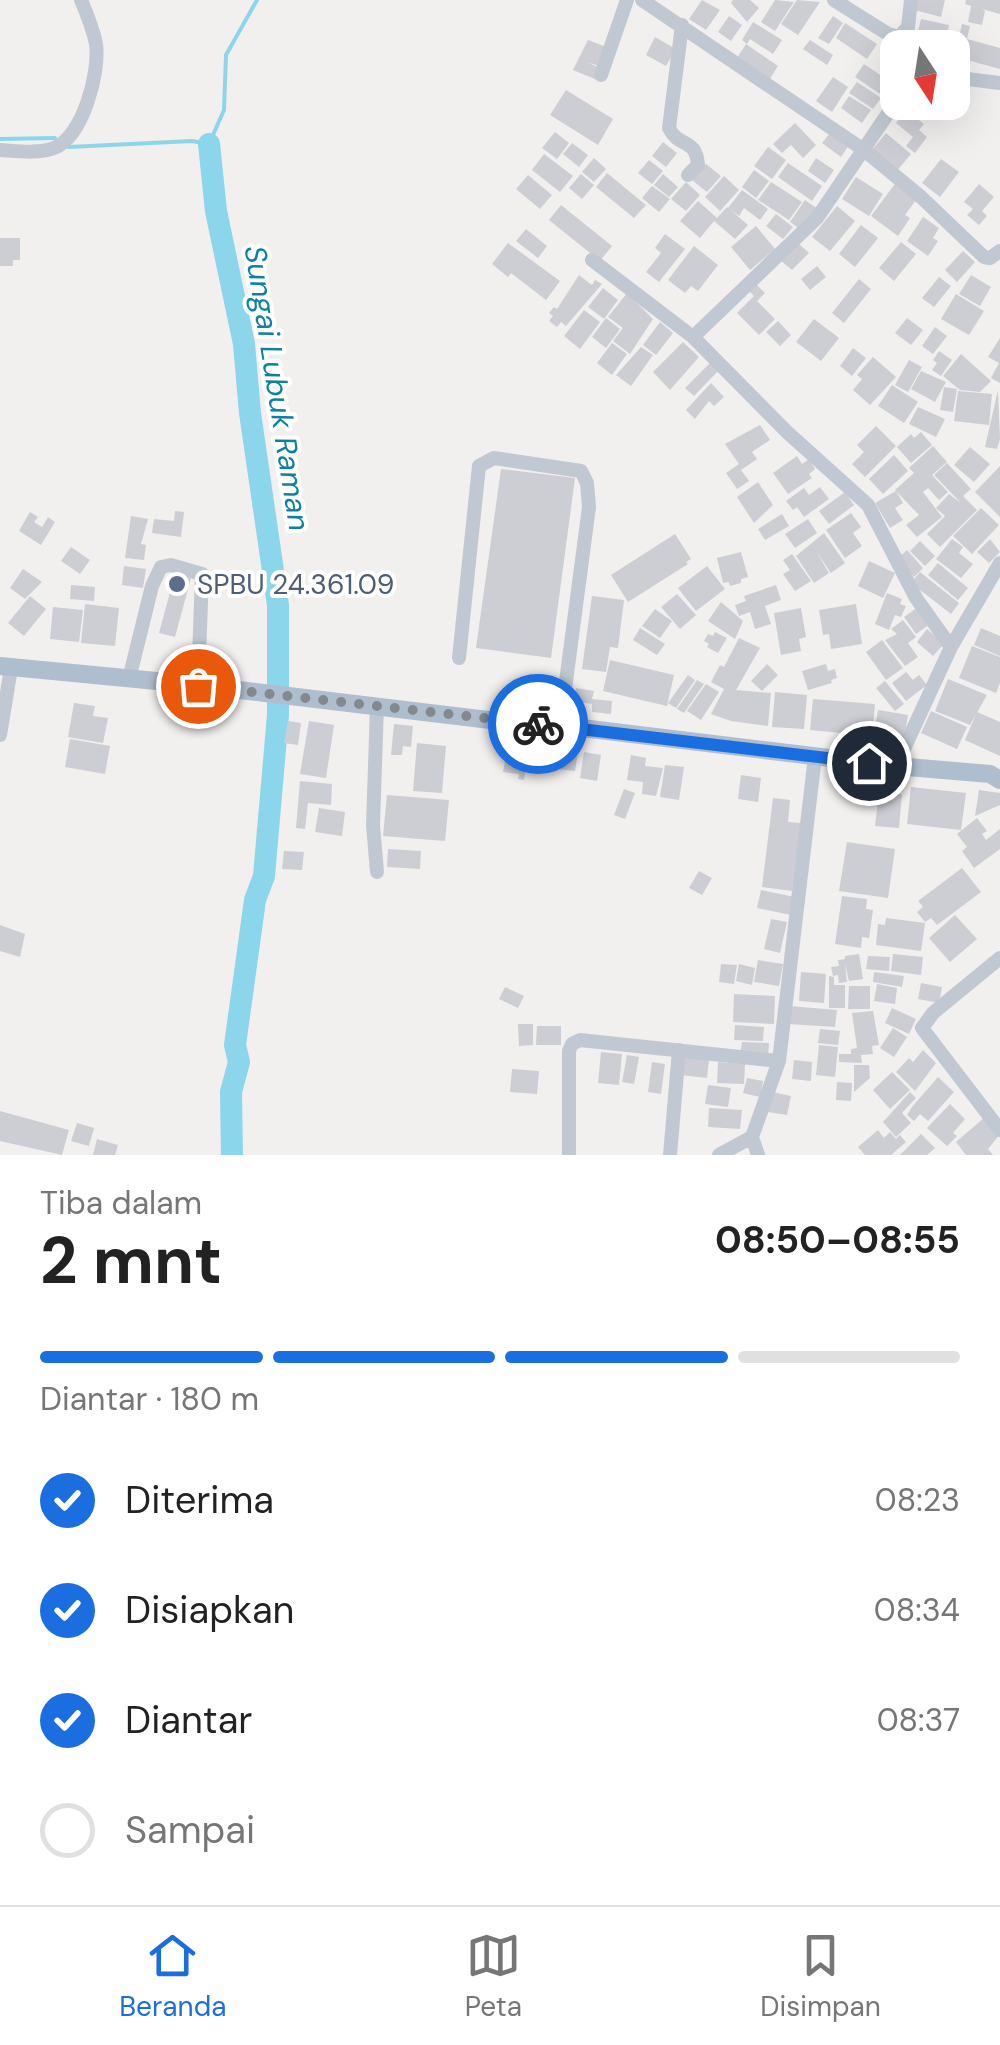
<!DOCTYPE html>
<html lang="id">
<head>
<meta charset="utf-8">
<style>
	body { margin:0; font-family:"DM Sans",sans-serif; background:#f2f2f2; color:#222; height:100vh; display:flex; flex-direction:column; font-size:38px; white-space:nowrap }
	* { box-sizing:border-box; margin:0 }
	p { font-size:32px; color:#767676 }
	.icon { flex:none; width:55px; height:55px; fill:none; stroke:currentColor; stroke-width:2; stroke-linecap:round; stroke-linejoin:round }
	.map { position:relative; height:1155px; overflow:hidden }
	.panel { display:flex; flex-direction:column; background:#fff; flex:1 }
	.panel>* { flex:none }
	.needle { width:65px; rotate:168deg }
	.fabs { position:absolute; left:880px; top:30px; display:grid; gap:20px }
	.fabs a { display:grid; place-items:center; width:90px; height:90px; border-radius:20px; background:#fff; box-shadow:0 10px 40px #0002; font-size:50px }
	.pin { position:absolute; display:grid; place-items:center; width:85px; height:85px; color:#fff; margin:-42px; border:5px solid #fff; border-radius:50%; box-shadow:0 2px 10px #0007 }
	.courier { position:absolute; display:grid; place-items:center; width:100px; height:100px; margin:-50px; border:8px solid #1b6ee0; border-radius:50%; background:#fff; color:#222; box-shadow:0 2px 12px #0007 }
	.overview em { font-style:normal; font-weight:700 }
	.overview div { display:flex; flex-direction:column-reverse }
	.overview { display:flex; align-items:center; justify-content:space-between; height:170px; padding:0 40px }
	h1 { font-size:65px; font-weight:700; line-height:75px }
	.bar { display:grid; grid-template-columns:repeat(4,1fr); gap:15px 10px; align-content:center; height:120px; padding:0 40px }
	.bar i { height:12px; border-radius:8px; background:#e0e0e0 }
	.bar .active { background:#1b6ee0 }
	.bar p { grid-column:span 4 }
	ol { padding:0 40px; list-style:none }
	li { display:flex; align-items:center; gap:30px; height:110px }
	li p { margin-inline-start:auto }
	li .icon { padding:10px; border-radius:50%; background:#1b6ee0; color:#fff; stroke-width:4 }
	li:last-child { color:#767676 }
	li i { width:55px; height:55px; border:5px solid #e0e0e0; border-radius:50% }
	.tabs { display:flex; justify-content:space-around; align-items:center; height:140px; border-top:2px solid #e0e0e0; background:#fff; font-size:28px; color:#767676 }
	.tabs a { display:grid; justify-items:center; gap:5px }
	.tabs .active { color:#1b6ee0 }
	.map>svg:first-child { display:block }
	.lines { fill:none; stroke-linecap:round; stroke-linejoin:round }
	.stream { stroke:#8cd6eb; stroke-width:4 }
	.river { stroke:#8cd6eb; stroke-width:22 }
	.building { fill:#ccced4 }
	.minor { stroke:#c0c9d1; stroke-width:14 }
	.major { stroke:#afbece; stroke-width:18 }
	.done { stroke:#838990; stroke-width:10; stroke-dasharray:0 18 }
	.route { stroke:#1b6ee0; stroke-width:12 }
	.service-dot { fill:#5c6f8a; stroke:#fff; stroke-width:4 }
	.labels { text-anchor:middle; stroke-width:8; stroke-linejoin:round; paint-order:stroke }
	.service-label { font-size:28px; fill:#4e5e75; stroke:#fff; text-anchor:start }
	.water-label { font-size:30px; font-style:italic; fill:#0e80a1; stroke:#fff }
</style>
</head>
<body>
<div class="map">
<svg width="1000" height="1155" viewBox="0 0 1000 1155">
	<rect width="100%" height="100%" fill="#f2efef"/>
	<g class="lines">
		<path class="stream" d="M0 139 55 138
			M69 147 192 141 209 144 224 110 226 55 257 0"/>
		<path class="river" d="M209 144 216 211 244 344 250 413 278 605V715L264 876 255 900 235 1045 239 1062 231 1092 232 1155"/>
	</g>
	<path class="building" d="M702 0 720 10 706 30 689 19Z
		M733 0H750L759 8 747 22 731 3Z
		M775 0 794 2 775 31 761 22Z
		M797 0 820 2 798 35 781 24Z
		M916 0H945L941 17 914 10Z
		M966 0H1000V14L982 9 985 11 982 25 968 22 971 6 965 4Z
		M729 16 742 25 731 41 718 32Z
		M833 16 843 23 829 44 818 38Z
		M921 19 949 25 945 45 916 39Z
		M753 22 782 40 773 54 750 39 747 44 742 40Z
		M845 23 877 44 867 59 836 38Z
		M962 24 970 26 967 39 1000 48V69L952 56 956 36 959 37Z
		M655 37 676 49 666 66 646 55Z
		M588 40 609 48 602 67 587 62 602 69 597 80 573 70Z
		M810 40 833 55 827 65 803 49Z
		M746 44 778 66 769 80 737 58Z
		M864 64 889 81 880 94 855 77Z
		M833 77 848 87 832 112 816 101Z
		M857 82 881 98 873 109 849 93Z
		M566 90 613 119 598 145 550 115Z
		M849 96 871 110 862 123 841 108Z
		M906 110 924 124 919 130 927 137 915 153 906 146 913 137 896 123Z
		M795 123 816 145 803 158 791 145 782 153 773 144Z
		M555 132 569 143 557 159 542 148Z
		M831 132 849 145 841 157 822 143Z
		M886 133 911 154 896 172 871 151Z
		M663 142 677 153 666 167 652 156Z
		M572 143 588 155 579 167 563 154Z
		M768 147 786 160 772 179 754 166Z
		M544 154 573 176 560 192 532 170Z
		M594 158 606 169 594 182 582 172Z
		M816 158 834 170 825 183 808 171Z
		M941 159 959 172 940 197 922 183Z
		M649 160 663 171 652 184 638 173Z
		M788 163 822 186 812 201 778 177Z
		M706 164 721 176 707 192 692 180Z
		M754 170 769 181 756 198 742 187Z
		M607 173 646 205 634 218 596 187Z
		M581 174 594 185 582 199 569 188Z
		M663 174 678 187 669 197 654 185Z
		M528 175 552 195 540 209 516 189Z
		M724 176 739 190 720 211 705 197Z
		M856 177 883 194 869 216 842 199Z
		M897 181 918 197 905 215 910 218 898 236 871 216Z
		M686 182 700 195 686 211 671 199Z
		M771 182 802 202 789 220 758 200Z
		M979 184 994 197 982 211 987 216 979 225 967 215 973 209 964 202Z
		M652 186 670 199 659 212 642 198Z
		M742 190 768 209 760 220 744 208 739 216 728 208Z
		M805 200 818 209 803 231 790 222Z
		M698 201 717 218 727 207 748 225 735 239 714 221 700 238 680 221Z
		M561 205 612 246 600 261 549 220Z
		M837 206 855 221 830 251 812 237Z
		M776 214 793 227 783 239 766 226Z
		M923 217 939 228 933 238 938 241 928 256 907 241Z
		M861 225 878 238 855 267 839 254Z
		M756 226 775 249 750 270 731 247Z
		M526 229 547 246 538 258 516 241Z
		M665 234 685 249 659 282 646 272 661 253 655 248Z
		M0 238H20V260H13V266H0Z
		M901 242 916 254 894 281 879 268Z
		M508 243 560 281 546 300 511 273 508 277 492 264Z
		M798 243 809 253 792 270 781 261Z
		M694 246 718 265 698 291 691 286 685 293 668 280Z
		M963 251 975 262 957 282 945 270Z
		M817 266 826 277 810 290 801 279Z
		M579 275 592 285 595 280 602 284 566 326 561 322 557 327 549 321 553 316 549 313 554 307 557 309Z
		M971 275 991 287 980 306 959 294Z
		M939 277 951 286 934 307 922 298Z
		M859 279 871 289 844 323 832 313Z
		M755 283 765 293 757 301 775 319 759 335 737 313 754 296 748 290Z
		M603 288 618 300 604 319 588 307Z
		M627 293 653 319 630 354 613 341 623 328 608 317Z
		M956 294 984 311 969 335 941 319Z
		M584 310 600 322 580 349 564 336Z
		M606 318 620 329 606 348 592 337Z
		M907 318 923 330 911 345 895 333Z
		M814 319 839 338 821 361 796 342Z
		M778 321 791 335 780 346 766 332Z
		M660 322 673 333 656 355 643 345Z
		M935 327 947 336 933 354 922 346Z
		M1000 338V383L991 378 999 363 988 357Z
		M683 342 699 357 670 390 653 372Z
		M612 343 627 354 612 375 597 363Z
		M641 347 653 355 631 386 616 375Z
		M853 348 866 358 852 376 840 366Z
		M939 351 952 360 941 376 932 370 937 363 933 360Z
		M961 354 991 381 980 392 960 390 943 376Z
		M873 357 896 377 870 405 853 390 862 379 857 375Z
		M909 360 922 367 908 392 895 385Z
		M712 361 720 369 694 396 685 388Z
		M921 371 946 382 935 402 911 389Z
		M711 383 724 397 714 406 709 401 695 419 686 410Z
		M892 385 918 402 904 423 878 406Z
		M944 387 957 389 953 412 940 410Z
		M998 390 1000 439 997 449 985 447Z
		M958 391 992 394 989 425 954 421Z
		M918 407 945 419 936 437 909 424Z
		M760 425 770 440 752 452 757 459 741 470 749 481 737 489 726 473 739 464 725 444Z
		M876 426 896 446 865 477 852 464 864 452 857 445Z
		M921 432 932 445 911 463 897 447 911 434 914 438Z
		M933 446 947 462 932 475 948 492 939 500 928 488 923 492 942 517 917 537 906 525 919 515 895 490 914 473 909 468Z
		M970 447 990 464 974 482 954 465Z
		M894 455 908 471 883 494 869 479Z
		M797 456 802 464 809 459 815 469 809 474 812 478 788 494 773 473Z
		M947 463 971 489 963 496 977 510 940 547 927 534 945 516 936 508 949 494 961 503 934 475Z
		M1000 466V517L975 492Z
		M501 469 575 478 551 658 476 648Z
		M758 482 773 505 754 523 737 497Z
		M820 487 829 499 804 517 797 507 793 510 786 501 804 488 809 495Z
		M896 491 903 503 895 508 903 520 890 528 875 503Z
		M845 492 854 505 829 524 819 511Z
		M981 508 999 525 972 554 953 536Z
		M175 511 184 512 181 537 152 533 154 519 174 521Z
		M30 512 38 517 34 522 42 527 48 517 55 522 41 545 19 531Z
		M851 513 861 527 853 533 862 546 845 558 826 530Z
		M782 514 789 526 765 540 758 529Z
		M131 516 148 519 141 544 146 545 144 560 125 558Z
		M808 519 817 533 795 548 785 534Z
		M824 533 845 563 831 573 816 551 829 573 814 583 796 556Z
		M675 534 691 559 686 562 688 564 628 602 611 575Z
		M952 539 963 547 959 553 973 564 961 578 936 559Z
		M990 539 1000 552 989 563 977 552Z
		M920 541 935 556 925 566 910 551Z
		M71 547 90 560 80 574 61 561Z
		M907 550 923 568 914 577 897 559Z
		M741 552 748 577 741 579V583L730 586 729 582 723 583 717 558Z
		M792 554 811 581 795 591 783 574 790 570 783 560Z
		M869 561 895 573 883 598 858 586Z
		M938 563 968 588 958 600 928 575Z
		M124 566 146 569 143 588 122 585Z
		M707 566 725 589 696 611 678 588Z
		M23 569 42 582 25 599 10 588Z
		M920 572 959 603 951 614 911 583Z
		M175 574 191 578 175 637 159 633Z
		M71 585 95 587 94 601 70 599Z
		M776 585 781 600 765 606 771 624 755 629 750 612 739 616 735 605 746 601 744 596Z
		M887 593 902 599 900 604 906 606 901 617 895 615 889 630 875 624Z
		M677 594 696 615 680 629 661 607Z
		M30 596 46 609 24 636 8 623Z
		M592 596 624 600 618 648 610 647 606 672 582 669Z
		M721 602 743 621 735 639 708 621Z
		M85 604 119 608 115 646 81 643Z
		M856 604 862 644 831 649 829 634 823 635 819 610Z
		M53 607 83 610 79 642 50 639Z
		M918 607 930 624 916 634 904 617Z
		M801 608 806 637 799 639 801 651 781 655 774 613Z
		M655 609 672 621 660 638 642 626Z
		M903 620 916 637 908 643 918 657 905 666 885 640 897 634 891 629Z
		M640 628 665 644 657 655 633 640Z
		M981 628 1000 636V656L974 645Z
		M927 629 944 644 933 656 917 642Z
		M715 632 727 638 718 653 707 647 709 644 704 641 708 634 713 636Z
		M739 638 760 648 736 690 771 693 768 726 731 721 711 714 724 689 711 682 720 665 724 667Z
		M882 640 903 668 886 680 866 652Z
		M972 646 1000 657V683L996 693 959 678Z
		M610 660 674 675 667 706 603 691Z
		M767 664 778 675 762 691 751 681Z
		M826 664 828 671 835 669 837 678 831 680 832 683 808 690 802 671Z
		M906 672 913 680 919 675 927 685 906 701 892 683Z
		M688 675 695 680 676 708 668 703Z
		M948 679 987 695 970 725 935 711Z
		M697 680 704 684 684 713 677 709Z
		M885 681 904 704 895 711 876 688Z
		M706 684 719 692 701 720 687 711Z
		M576 688 594 691 592 699 612 701 611 714 592 712V704L574 701Z
		M775 692 807 695 804 729 772 727Z
		M813 699 875 704 872 736 810 730Z
		M74 703 95 706 93 716 108 718 103 743 68 737Z
		M878 710 908 715 904 739 874 734Z
		M931 711 967 727 957 749 921 733Z
		M977 712 1000 722V756L965 740Z
		M288 721 301 723 298 745 284 743Z
		M309 721 334 725 326 778 300 774Z
		M394 724 413 726 411 747 403 746 402 755H391Z
		M70 739 110 746 105 774 65 767Z
		M509 739 524 741 520 764 526 765 524 780 518 779 519 774 503 772Z
		M527 740 558 743 554 767 543 765 544 754 526 751Z
		M417 743 446 746 442 793 413 791Z
		M560 743 579 746 575 771 556 769Z
		M584 752 601 755 597 781 580 778Z
		M631 755 646 758 645 766 663 768 656 796 642 794 643 782 627 780Z
		M665 765 684 767 679 800 660 797Z
		M741 775 761 778 758 802 738 799Z
		M300 781 332 784 331 805 308 803 305 829 296 828Z
		M911 787 966 793 961 830 907 824Z
		M624 789 635 793 625 819 614 815Z
		M979 790 1000 793V805L975 816Z
		M879 792 902 794 899 828 875 826Z
		M387 795 449 800 445 841 383 836Z
		M773 798 790 800 788 822 801 823 792 891 762 887Z
		M319 808 345 812 342 836 315 832Z
		M977 818 987 831 982 834 986 840 1000 829V849L974 868 962 851 967 847 957 834Z
		M847 842 895 849 888 898 839 891Z
		M388 849 421 851 420 869 387 867Z
		M284 851 304 852 302 870 282 869Z
		M962 868 981 892 937 925 931 918 925 922 917 912 923 907 918 901Z
		M699 871 712 878 702 895 689 888Z
		M761 890 795 897 791 915 757 908Z
		M842 896 867 899 866 909 873 910 869 938 862 937 861 948 835 944Z
		M955 915 977 939 950 962 929 938Z
		M886 918 925 923 921 951 876 945 878 924 885 925Z
		M771 919 787 922 780 953 764 949Z
		M0 925 25 934 20 957 0 951Z
		M859 954 863 979 849 981 845 964 847 982 839 983 838 975 833 976 831 967 839 966 838 960 845 959V956Z
		M893 954 923 957 921 975 891 971Z
		M868 956 890 957 889 971 866 969Z
		M758 960 783 964 779 986 754 982Z
		M721 964 737 965 734 984 719 982Z
		M739 964 755 968 752 985 736 981Z
		M801 972 826 974 824 1003 799 1001Z
		M874 972 904 976 902 987 873 982Z
		M829 976 834 977V985H845V1008H829Z
		M921 983 942 987 939 1003 918 999Z
		M877 984 897 988 895 1004 874 1001Z
		M849 986H870V1009H848Z
		M505 987 524 996 518 1008 499 999Z
		M734 994 775 996 774 1024 733 1022Z
		M789 1006 837 1010 835 1027 788 1024Z
		M892 1008 916 1019 909 1034 885 1023Z
		M873 1011 879 1045 872 1046 873 1054 861 1055 862 1063 839 1062V1054H851V1049L857 1048 852 1013Z
		M518 1024H533V1045L519 1046Z
		M735 1025 764 1027 763 1041 734 1040Z
		M537 1026H561V1045H536Z
		M893 1028 907 1037 894 1057 880 1048Z
		M820 1029 840 1031 838 1045 818 1043Z
		M742 1042 769 1043 768 1057 740 1055Z
		M819 1045 838 1047 835 1077 816 1075Z
		M923 1050 936 1063 915 1091 896 1072 909 1058 913 1062Z
		M601 1052 622 1054 619 1085 598 1083Z
		M627 1055 639 1057 634 1084 622 1082Z
		M683 1057 709 1060 707 1078 681 1075Z
		M794 1060 812 1062 811 1081 792 1079Z
		M652 1062 665 1064 661 1094 648 1092Z
		M718 1062 745 1064 744 1084 717 1083Z
		M854 1065H869L870 1078 854 1092Z
		M512 1069 539 1071 537 1094 510 1092Z
		M892 1072 910 1090 890 1109 873 1090Z
		M938 1077 954 1092 928 1121 920 1114 914 1121 907 1115 912 1107Z
		M747 1078 763 1081 760 1097 743 1093Z
		M837 1082 852 1083 851 1101 836 1100Z
		M708 1085 731 1088 728 1107 705 1104Z
		M772 1092 791 1096 787 1115 768 1112Z
		M910 1092 916 1098 902 1113 911 1123 896 1137 883 1122Z
		M950 1104 965 1119 953 1133 957 1136 947 1146 927 1128Z
		M709 1108 742 1110 740 1129 708 1127Z
		M0 1111 69 1130 62 1155 0 1141Z
		M985 1117 1000 1134 988 1149 993 1155H966L956 1142Z
		M77 1123 94 1128 89 1146 71 1141Z
		M878 1130 884 1138 890 1132 896 1139 900 1135 906 1142 891 1155H865L858 1147Z
		M921 1134 935 1148 927 1155H900Z
		M97 1139 118 1145 115 1155H93Z"/>
	<g class="lines">
		<path class="minor" d="M642 0 864 150 921 197 984 257 990 258 1000 251
			M834 0 888 34 899 37 908 27 911 0
			M682 25 669 128C678 148 696 137 698 165L688 175
			M601 75 627 0
			M952 77 1000 83
			M0 150C17 151 38 154 54 148 83 137 100 72 96 44 93 29 87 14 81 0
			M592 260 693 337 787 432 868 505 916 598 951 647
			M693 337 817 218 893 106 898 83
			M459 658 479 466 494 458 581 471 587 483 589 507 560 727
			M129 679 152 586 161 567 171 565 202 574 198 685
			M377 706 373 825 377 872
			M0 735 11 668
			M896 766 951 647 1000 563
			M1000 958 933 1013 922 1028 1000 1130
			M752 1137 758 1155
			M569 1155V1051L572 1044 580 1040 779 1061
			M670 1155 679 1050
			M719 1155 752 1137 779 1061 814 765"/>
		<path class="major" d="M0 666 198 685 531 725 540 723 896 766 990 774 1000 780"/>
	</g>
	<g class="lines">
		<path class="done" d="M198 686 538 724"/>
		<path class="route" d="M538 724 869 763"/>
	</g>
	<circle class="service-dot" cx="177" cy="584" r="10"/>
	<g class="labels">
		<g class="service-label">
			<text x="197" y="594">SPBU 24.361.09</text>
		</g>
		<g class="water-label">
			<text transform="translate(277 388) rotate(81)" y="10">Sungai Lubuk Raman</text>
		</g>
	</g>
</svg>
<div class="fabs">
<a><svg class="needle" viewBox="-14 -14 28 28"><path d="M0-13l5 13h-10z" fill="#e53935"/><path d="M0 13l5-13h-10z" fill="#767676"/></svg></a>
</div>
<div class="pin" style="left:198px;top:686px;background:#ea580c"><svg class="icon" aria-label="bag" viewBox="0 0 24 24"><path d="M5 8h14l-1 12H6zM9 8a3 3 0 0 1 6 0"/></svg></div>
<div class="pin" style="left:869px;top:763px;background:#1f2937"><svg class="icon" aria-label="home" viewBox="0 0 24 24"><path d="M3 11l9-7 9 7M6 9v11h12V9"/></svg></div>
<div class="courier" style="left:538px;top:724px"><svg class="icon" aria-label="bike" viewBox="0 0 24 24"><circle cx="6" cy="16" r="4"/><circle cx="18" cy="16" r="4"/><path d="M6 16l4-8h5l3 8M10 8l3 8H6M13 5h3"/></svg></div>
</div>
<section class="panel">
<div class="overview"><div><h1>2 mnt</h1><p>Tiba dalam</p></div><em>08:50–08:55</em></div>
<div class="bar"><i class="active"></i><i class="active"></i><i class="active"></i><i></i><p>Diantar · 180 m</p></div>
<ol>
<li><svg class="icon" aria-label="check" viewBox="0 0 24 24"><path d="M5 12l5 5 9-10"/></svg>Diterima<p>08:23</p></li>
<li><svg class="icon" aria-label="check" viewBox="0 0 24 24"><path d="M5 12l5 5 9-10"/></svg>Disiapkan<p>08:34</p></li>
<li><svg class="icon" aria-label="check" viewBox="0 0 24 24"><path d="M5 12l5 5 9-10"/></svg>Diantar<p>08:37</p></li>
<li><i></i>Sampai</li>
</ol>
</section>
<nav class="tabs">
<a class="active"><svg class="icon" aria-label="home" viewBox="0 0 24 24"><path d="M3 11l9-7 9 7M6 9v11h12V9"/></svg>Beranda</a>
<a><svg class="icon" aria-label="map" viewBox="0 0 24 24"><path d="M3 6l6-2 6 2 6-2v14l-6 2-6-2-6 2zM9 4v14M15 6v14"/></svg>Peta</a>
<a><svg class="icon" aria-label="saved" viewBox="0 0 24 24"><path d="M7 4h10v16l-5-4-5 4z"/></svg>Disimpan</a>
</nav>
</body>
</html>
